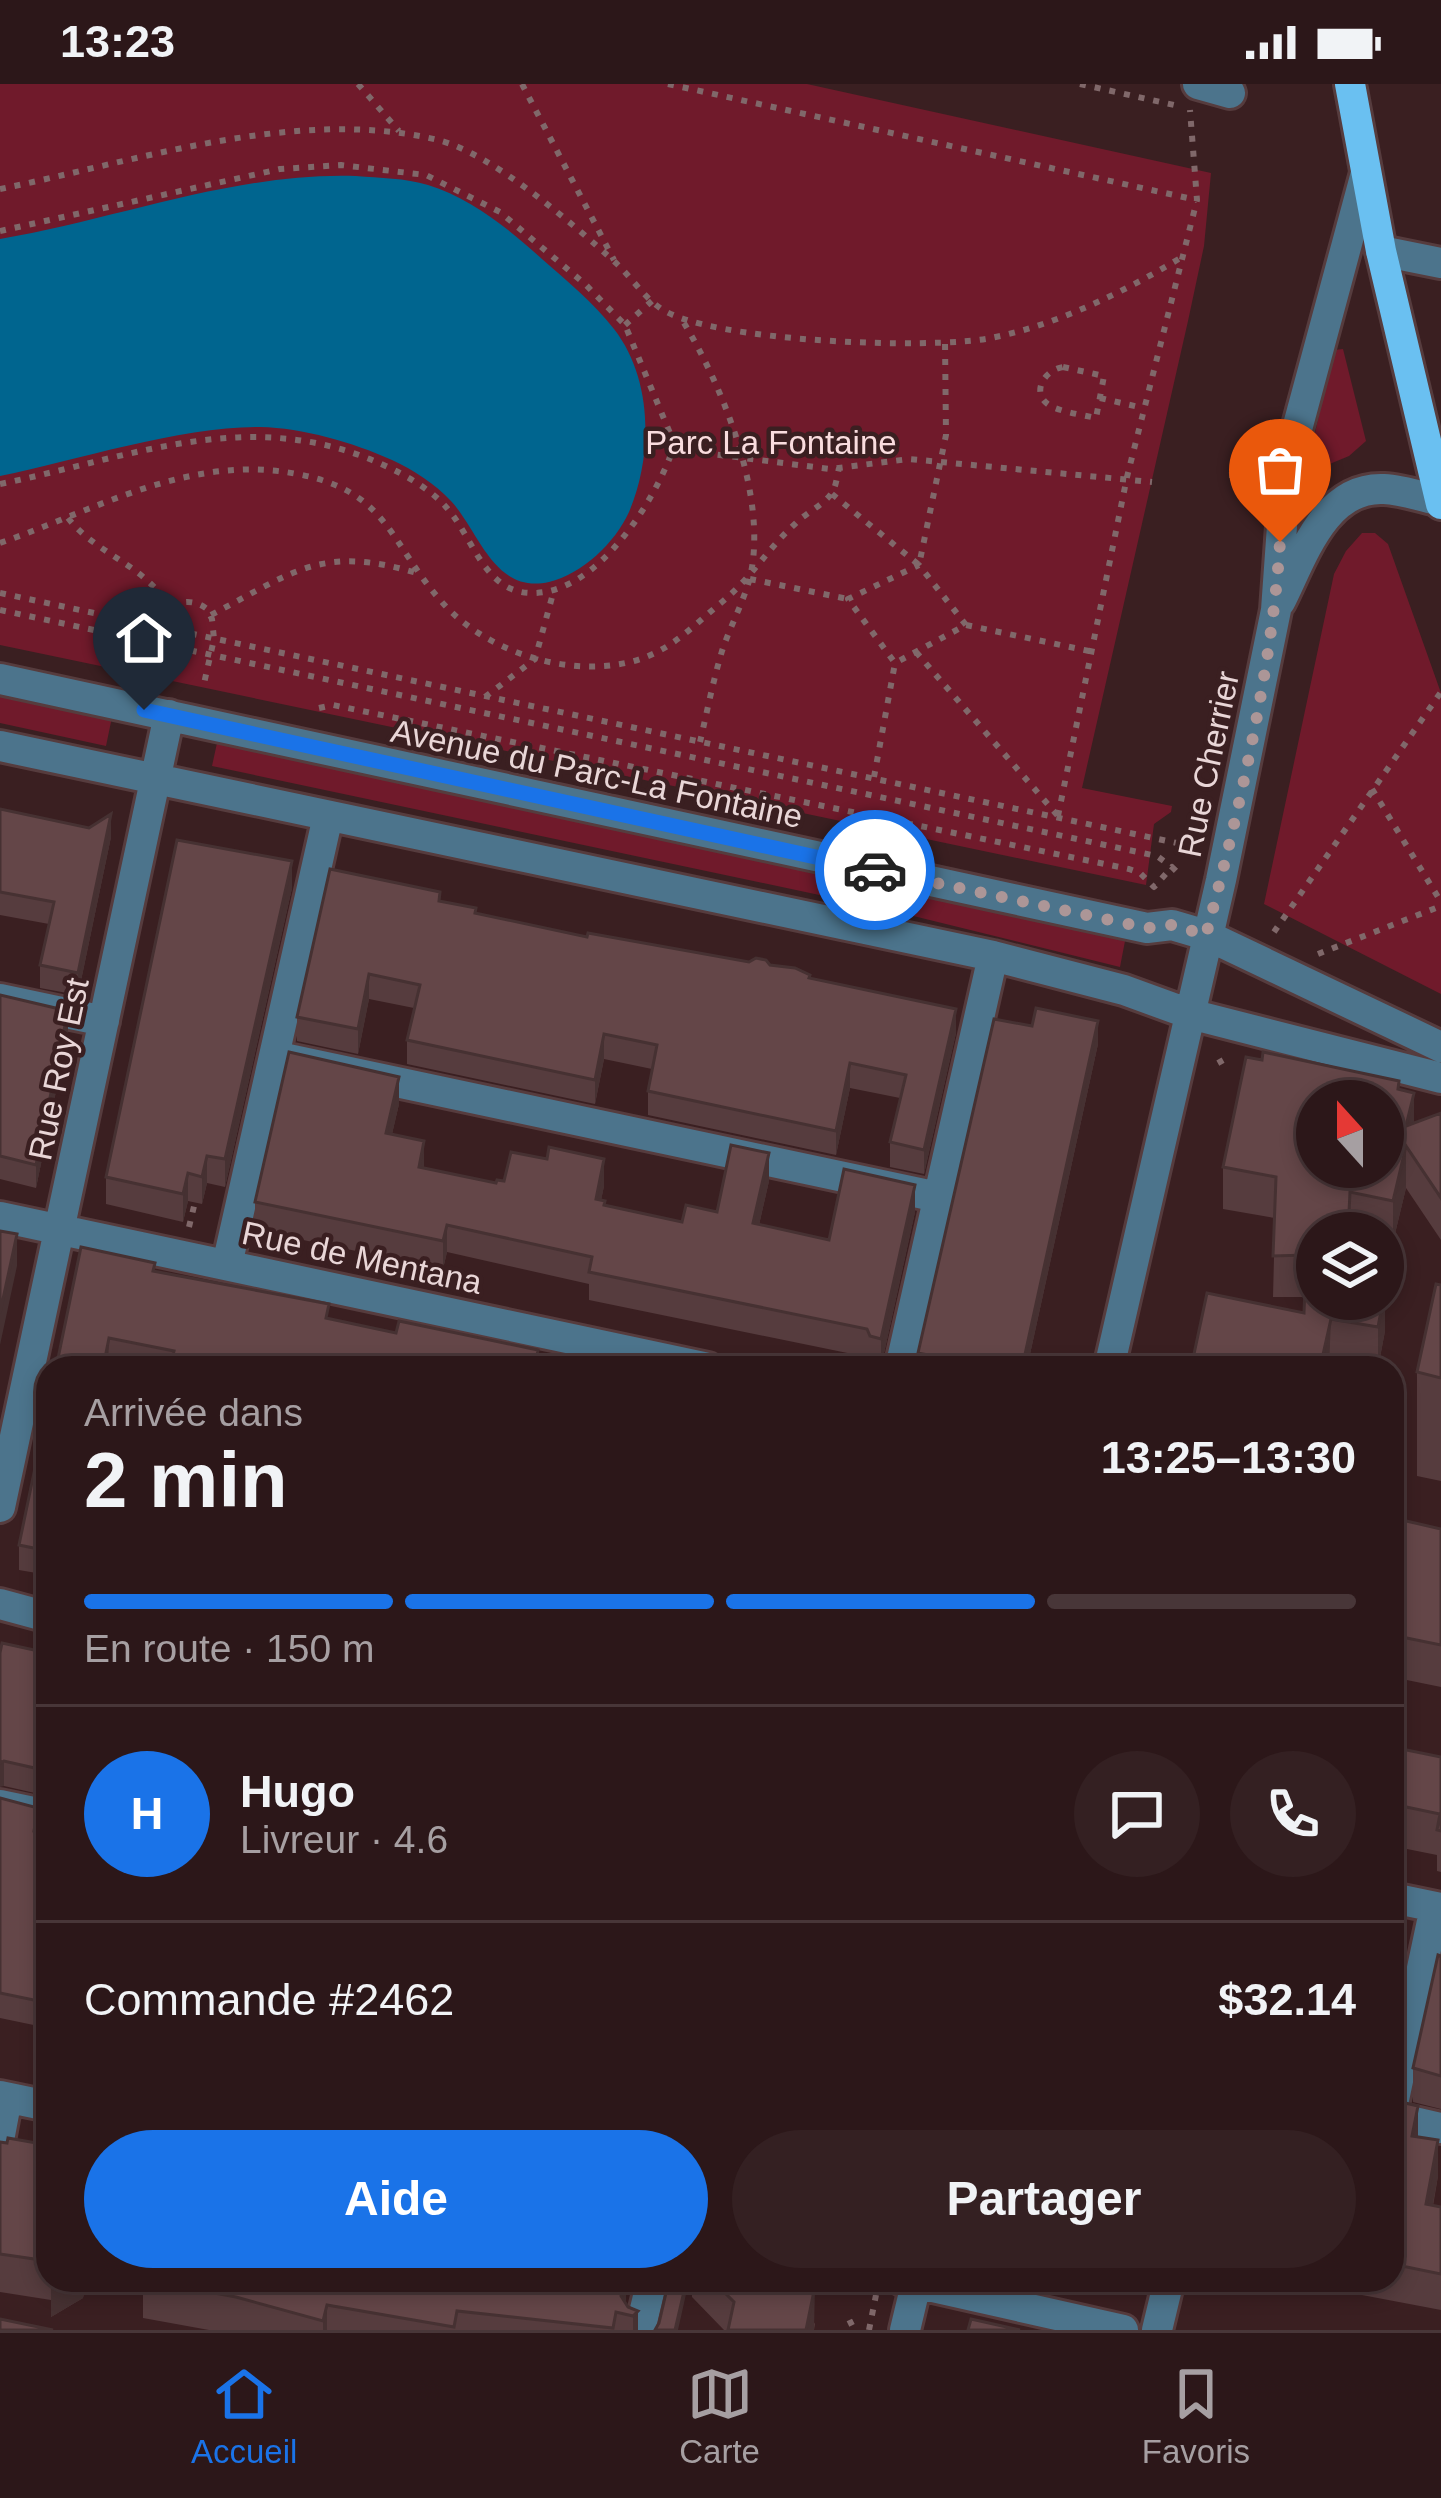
<!DOCTYPE html>
<html lang="fr">
<head>
<meta charset="utf-8">
<style>
	body { margin:0; font-family:Helvetica,sans-serif; background:#342022; color:#f1f3f6; height:100vh; display:flex; flex-direction:column; font-size:45px; white-space:nowrap }
	* { box-sizing:border-box; margin:0 }
	p { font-size:39px; color:#a69fa2 }
	.icon { flex:none; width:66px; height:66px; fill:none; stroke:currentColor; stroke-width:2; stroke-linecap:round; stroke-linejoin:round }
	.map { position:relative; flex:1; overflow:hidden }
	.panel { position:absolute; left:36px; top:1272px; width:1368px; height:936px; display:flex; flex-direction:column; background:#2c1719; border-radius:36px; box-shadow:0 6px 18px #0003,0 0 0 3px #483638 }
	.panel>* { flex:none }
	.needle { width:78px; rotate:339deg }
	.buttons { position:absolute; left:1296px; top:996px; display:grid; gap:24px }
	.buttons a { display:grid; place-items:center; width:108px; height:108px; border-radius:50%; background:#2c1719; box-shadow:0 6px 18px #0003,0 0 0 3px #483638; font-size:60px }
	.pin { position:absolute; display:grid; place-items:center; width:102px; height:102px; color:#fff; margin:-123px -51px; border-radius:50% 50% 50% 0; rotate:-45deg; box-shadow:0 0 12px #0007 }
	.pin .icon { rotate:45deg }
	.courier { position:absolute; display:grid; place-items:center; width:120px; height:120px; margin:-60px; border:9px solid #1a73e8; border-radius:50%; background:#fff; color:#222; box-shadow:0 3px 15px #0007 }
	.summary em { font-style:normal; font-weight:700 }
	.summary div { display:flex; flex-direction:column-reverse }
	.summary { display:flex; align-items:center; justify-content:space-between; height:204px; padding:0 48px }
	h1 { font-size:78px; font-weight:700; line-height:90px }
	.bar { display:grid; grid-template-columns:repeat(4,1fr); gap:18px 12px; align-content:center; height:144px; padding:0 48px }
	.bar i { height:15px; border-radius:9px; background:#483638 }
	.bar .active { background:#1a73e8 }
	.bar p { grid-column:span 4 }
	.line { display:flex; align-items:center; gap:30px; padding:0 48px; border-top:3px solid #483638 }
	.line div { flex:1 }
	.round { display:grid; place-items:center; flex:none; width:126px; height:126px; border-radius:63px; background:#342022 }
	.cta { display:flex; gap:24px; margin-top:auto; padding:24px 48px }
	.cta a { flex:1; height:138px; border-radius:72px; background:#1a73e8; color:#fff; font-size:48px; font-weight:700; line-height:138px; text-align:center }
	.cta a+a { background:#342022; color:#f1f3f6 }
	.status { display:flex; justify-content:space-between; align-items:center; height:84px; padding:0 60px; background:#2c1719; direction:ltr }
	.status svg { height:33px; fill:currentColor }
	.menu { display:flex; justify-content:space-around; align-items:center; height:168px; border-top:3px solid #483638; background:#2c1719; font-size:33px; color:#a69fa2 }
	.menu a { display:grid; justify-items:center; gap:6px }
	.menu .active { color:#1a73e8 }
	.map>svg:first-child { display:block }
	.green { fill:#701a2b }
	.water { fill:#00658f }
	.lines { fill:none; stroke-linecap:round; stroke-linejoin:round }
	.minor-casing { stroke:#563c3e; stroke-width:36 }
	.major-casing { stroke:#563c3e; stroke-width:36 }
	.path { stroke:#80686a; stroke-width:6; stroke-dasharray:6 9; stroke-linecap:butt }
	.minor { stroke:#4c748c; stroke-width:30 }
	.major { stroke:#6ac0f1; stroke-width:30 }
	.wall { fill:#563c3e }
	.shaded-wall { fill:#463132 }
	.building { fill:#644648; stroke:#463132; stroke-width:3; fill-rule:evenodd }
	.done { stroke:#ac9697; stroke-width:12; stroke-dasharray:0 21.6 }
	.route { stroke:#1a73e8; stroke-width:15 }
	.labels { text-anchor:middle; stroke-width:9; stroke-linejoin:round; paint-order:stroke }
	.park-label { font-size:33px; fill:#f9dcde; stroke:#3a1f21 }
	.street-label { font-size:33px; fill:#e9d6d7; stroke:#3a1f21 }
</style>
</head>
<body>
<div class="status"><b>13:23</b><svg viewBox="0 0 49 12"><path d="M0 12V9h3v3zM5 12V6h3v6zM10 12V3h3v9zM15 12V0h3v12zM26 1h20v11H26zM47 4h2v5h-2z"/></svg></div>
<div class="map">
<svg width="1441" height="2246" viewBox="0 0 1441 2246">
	<rect width="100%" height="100%" fill="#3a1f21"/>
	<path class="green" d="M0 0H807L1211 89 1204 162 1188 237 1082 704 1172 722 1171 728 1154 740 1146 801 0 561Z
		M1343 265 1366 357 1349 372 1320 384 1308 379 1334 266Z
		M1362 449H1375L1388 460 1441 609V910L1264 820 1334 490 1346 467Z
		M0 610 112 633 106 662 0 639Z
		M217 659 1015 828 1125 857 1120 883 885 825 212 682Z"/>
	<path class="water" d="M356 92C380 94 405 94 428 101 471 114 510 146 542 175 567 197 594 219 614 245 653 295 653 372 629 428 615 459 582 490 549 498 494 510 480 449 451 417 435 400 414 386 392 376 352 358 303 344 260 343 183 342 77 376 0 392V155C118 135 236 88 356 92Z"/>
	<g class="lines">
		<g class="minor-casing">
			<path id="minor" d="M1198 0 1230 9
				M1381 167 1441 179
				M1280 518C1302 475 1324 402 1384 405 1403 406 1423 413 1441 417
				M0 595 1147 844 1172 841 1206 851 1441 963
				M0 662 993 872 1124 906 1190 930 1441 994
				M0 915 104 937
				M274 972 938 1113
				M0 1133 708 1284
				M227 1181 328 732
				M900 1284 993 872
				M1109 1284 1221 796 1276 526 1286 386 1366 89
				M0 1423 169 631
				M0 1520 48 1533
				M0 1721 48 1731
				M1392 1814 1441 1824
				M0 2012 48 2022
				M1392 2025 1435 1823
				M1392 2033 1441 2044
				M0 2051 7 2014
				M902 2196 1123 2246
				M640 2246 652 2196
				M905 2246 917 2196
				M1157 2246 1169 2196"/>
		</g>
		<g class="major-casing">
			<path id="major" d="M1350 0 1381 167 1441 420"/>
		</g>
		<path class="path" d="M358 0 399 47
			M522 0 614 176
			M668 0 1197 116
			M1080 0 1174 21
			M0 105C138 77 298 22 438 56 493 70 573 140 616 179 631 193 643 212 660 224 708 258 930 266 991 254 1057 241 1124 208 1182 173
			M0 147 280 85 341 81 426 91 500 128 585 200 625 241 672 354 673 365C654 419 597 509 533 509 484 510 473 452 446 423 433 408 412 395 394 386 258 318 137 372 0 400
			M684 239C724 305 770 419 749 497 742 521 730 543 722 567 713 597 707 628 700 658
			M625 241 652 217
			M1063 283 1104 292 1096 334C1083 331 1068 329 1055 324 1029 314 1041 287 1063 283Z
			M1100 314 1143 324
			M673 365 830 385 909 375 1152 398
			M1229 391 1255 390
			M832 410 919 481 946 351 945 258
			M68 434C97 471 141 478 170 523
			M0 459C96 426 191 369 297 390 388 407 389 458 441 517 489 573 590 602 657 568 681 556 701 535 722 518 753 492 768 464 796 439 806 429 823 421 831 410 836 404 837 392 839 384
			M750 495 848 515
			M0 509 1177 759
			M0 526 1157 772 1172 783
			M211 531C295 487 323 460 420 490
			M966 541 919 481 848 515 895 579 966 541 1089 567
			M916 568 1058 732
			M151 593 167 526C179 516 194 515 207 525L212 535 214 555 203 604
			M485 613 535 575 554 506
			M319 624 333 621 1129 785 1140 789 1154 803 1172 783 1181 792
			M874 693 895 579
			M1372 705 1441 818
			M1058 732 1127 393 1197 116 1190 26
			M1274 848 1441 608
			M1318 870 1441 822
			M1219 975 1224 984
			M189 1143 195 1118
			M848 2240 856 2236
			M869 2246 876 2211"/>
		<use href="#minor" class="minor"/>
		<use href="#major" class="major"/>
	</g>
	<path class="wall" d="M0 725 111 753 78 911 40 904V881L49 840 0 831Z
		M292 804 225 1103 207 1099 202 1120 188 1117 183 1138 106 1120V1093Z
		M440 817 476 829 587 853 770 881 956 949 924 1090 890 1083V1058L900 1014 850 1004 836 1071 648 1031V1007L652 985 604 975 595 1020 407 980V956L414 924 369 915 358 970 297 957V933Z
		M0 911 68 949 36 1104 0 1095Z
		M1032 942 1098 960 1027 1284H918V1269Z
		M1399 1005 1414 1039 1441 1029V1156L1406 1104 1393 1158 1383 1156V1149H1317V1215H1383L1385 1247 1378 1284 1331 1276 1329 1284H1191L1304 1229 1305 1213H1273L1275 1134 1223 1125V1083Z
		M399 1020 392 1050 424 1084 496 1099 504 1097 604 1102 601 1116 605 1121 682 1138 717 1128 769 1097 759 1141 829 1156 915 1128 881 1283 870 1279 867 1273 589 1216V1200L447 1168 443 1185 255 1146V1118Z
		M155 1187 329 1235 565 1284H138L109 1278 108 1284H56Z
		M1441 1201V1397L1417 1392V1288Z
		M48 1321V1491L19 1486V1461Z
		M1441 1445V1603L1392 1593V1472H1395Z
		M0 1569H48V1712L4 1702Z
		M1392 1663 1441 1673V1788L1437 1787V1771L1392 1762Z
		M0 1714 38 1748 48 1750V1944L0 1934Z
		M1441 1872V2025L1413 2018V1984Z
		M1392 2016 1418 2053 1438 2092 1433 2122 1441 2123V2226L1283 2196H1392Z
		M0 2058 48 2061V2196H87L83 2214 51 2233V2216L0 2208Z
		M130 2196H626V2220L638 2227V2246H209L143 2234V2199Z
		M692 2196H786L815 2240 814 2246H724L692 2213Z"/>
	<path class="shaded-wall" d="M111 730V753L78 911V889Z
		M292 777V804L225 1103V1075Z
		M369 890V915L358 970V945Z
		M956 925V949L924 1090V1066Z
		M68 927V949L36 1104V1081Z
		M1098 937V960L1027 1284H1022Z
		M604 950V975L595 1020V996Z
		M850 979V1004L836 1071V1047Z
		M399 993V1020L386 1076V1049Z
		M1414 1009V1050L1406 1042Z
		M424 1057V1085L419 1083Z
		M1406 1062V1104L1393 1158V1117Z
		M769 1069V1097L753 1167V1139Z
		M207 1072V1099L202 1120V1093Z
		M604 1075V1102L596 1142V1115Z
		M188 1089V1117L183 1138V1110Z
		M915 1101V1128L881 1283V1255Z
		M447 1141V1168L443 1185V1157Z
		M17 1150V1182L0 1261V1229Z
		M1385 1206V1247L1378 1284V1243Z
		M1331 1235 1329 1284H1320Z
		M109 1254 108 1284H103Z
		M4 1677V1702L0 1703V1679Z
		M1403 1842V1879L1392 1931V1895Z
		M1418 2022V2059L1412 2052Z
		M1438 2056V2092L1426 2157V2120Z
		M51 2196H87L83 2214 51 2233Z
		M624 2196H626V2220L621 2212Z
		M686 2199V2210L678 2246H675Z
		M815 2202 814 2246H806Z
		M327 2221V2246H323V2237Z
		M638 2227V2246H633V2232Z"/>
	<path class="building" d="M0 725 89 744 111 730 78 889 40 881 54 818 0 808Z
		M177 756 292 777 225 1075 207 1072 202 1093 188 1089 183 1110 106 1093Z
		M330 785 440 808 439 817 476 824 475 829 587 853 588 849 749 878 756 874 766 876 770 881 795 884 810 891 809 894 956 925 924 1066 890 1058 906 991 850 979 836 1047 648 1007 657 961 604 950 595 996 407 956 420 901 369 890 358 945 297 933Z
		M0 911 68 927 36 1081 0 1072Z
		M1036 924 1098 937 1022 1284H993L918 1269 994 935 1032 942Z
		M289 968 399 993 386 1049 424 1057 419 1083 496 1099 497 1096 504 1097 511 1068 547 1075 549 1063 604 1075 596 1115 605 1117 604 1121 682 1138 686 1121 717 1128 731 1061 769 1069 753 1139 829 1156 844 1085 915 1101 881 1255 870 1252 867 1245 589 1188 592 1173 447 1141 443 1157 255 1118Z
		M1263 968 1399 997 1398 1005 1414 1009 1406 1042 1441 1029V1114L1406 1062 1393 1117 1350 1108 1348 1149H1317V1215H1383V1206H1385L1378 1243 1331 1235 1320 1284H1191L1207 1209 1304 1229 1306 1171 1273 1172 1276 1093 1223 1083 1246 973 1262 976ZM1317 1017H1383V1083H1317Z
		M0 1147 17 1150 0 1229Z
		M81 1163 155 1179 153 1187 329 1220 326 1234 396 1249 399 1237 538 1266 536 1278 565 1284H214L172 1275 174 1267 109 1254 103 1284H56Z
		M1436 1200 1441 1201V1294L1417 1288Z
		M48 1321V1467L19 1461Z
		M1402 1436 1441 1445V1561L1392 1551V1472H1395Z
		M2 1559 48 1569V1687L4 1677 0 1679V1569Z
		M1392 1663 1441 1673V1747L1437 1746 1440 1730 1392 1720Z
		M0 1714 38 1724 34 1747 48 1750V1919L0 1909Z
		M1392 1840 1403 1842 1392 1895Z
		M1438 1871 1441 1872V1992L1413 1984Z
		M1392 2016 1418 2022 1412 2052 1438 2056 1426 2120 1441 2123V2190L1392 2180Z
		M8 2054 48 2061V2177L0 2170V2058L7 2059Z
		M145 2196H624L621 2212 628 2223 638 2227 633 2232 616 2228 613 2244 457 2227 454 2243 327 2221 323 2237 236 2213Z
		M669 2196 686 2199 675 2246H655L659 2239Z
		M712 2196H786L815 2202 806 2246H728L734 2218Z
		M0 2235 53 2246H0Z
		M971 2235 1020 2246H968Z"/>
	<g class="lines">
		<path class="done" d="M875 786 1147 844 1172 841 1206 851C1239 728 1272 585 1280 458"/>
		<path class="route" d="M144 626 875 786"/>
	</g>
	<g class="labels">
		<g class="park-label">
			<text x="771" y="370">Parc La Fontaine</text>
		</g>
		<g class="street-label">
			<text transform="translate(1208 680) rotate(-78)" y="12">Rue Cherrier</text>
			<text transform="translate(597 689) rotate(12)" y="12">Avenue du Parc-La Fontaine</text>
			<text transform="translate(58 985) rotate(-78)" y="12">Rue Roy Est</text>
			<text transform="translate(362 1173) rotate(12)" y="12">Rue de Mentana</text>
		</g>
	</g>
</svg>
<div class="buttons">
<a><svg class="needle" viewBox="-14 -14 28 28"><path d="M0-13l5 13h-10z" fill="#e53935"/><path d="M0 13l5-13h-10z" fill="#a69fa2"/></svg></a>
<a><svg class="icon" aria-label="layers" viewBox="0 0 24 24"><path d="M12 4l9 5-9 5-9-5zM3 14l9 5 9-5"/></svg></a>
</div>
<div class="pin" style="left:1280px;top:458px;background:#ea580c"><svg class="icon" aria-label="bag" viewBox="0 0 24 24"><path d="M5 8h14l-1 12H6zM9 8a3 3 0 0 1 6 0"/></svg></div>
<div class="pin" style="left:144px;top:626px;background:#1f2937"><svg class="icon" aria-label="home" viewBox="0 0 24 24"><path d="M3 11l9-7 9 7M6 9v11h12V9"/></svg></div>
<div class="courier" style="left:875px;top:786px"><svg class="icon" aria-label="car" viewBox="0 0 24 24"><path d="M5 17H2v-5l4-1 3-4h7l3 4 3 1v5h-3M9 17h6M6 11h13"/><circle cx="7" cy="17" r="2"/><circle cx="17" cy="17" r="2"/></svg></div>
<section class="panel">
<div class="summary"><div><h1>2 min</h1><p>Arrivée dans</p></div><em>13:25–13:30</em></div>
<div class="bar"><i class="active"></i><i class="active"></i><i class="active"></i><i></i><p>En route · 150 m</p></div>
<div class="line" style="height:216px"><b class="round" style="background:#1a73e8;color:#fff">H</b><div><b>Hugo</b><p>Livreur · 4.6</p></div><a class="round"><svg class="icon" aria-label="chat" viewBox="0 0 24 24"><path d="M4 5h16v11H9l-5 4z"/></svg></a><a class="round"><svg class="icon" aria-label="phone" viewBox="0 0 24 24"><path d="M5 4h4l2 5-3 2q2 4 5 5l2-3 5 2v4C11 20 4 13 5 4z"/></svg></a></div>
<div class="line" style="height:156px"><div>Commande #2462</div><b>$32.14</b></div>
<div class="cta"><a>Aide</a><a>Partager</a></div>
</section>
</div>
<nav class="menu">
<a class="active"><svg class="icon" aria-label="home" viewBox="0 0 24 24"><path d="M3 11l9-7 9 7M6 9v11h12V9"/></svg>Accueil</a>
<a><svg class="icon" aria-label="map" viewBox="0 0 24 24"><path d="M3 6l6-2 6 2 6-2v14l-6 2-6-2-6 2zM9 4v14M15 6v14"/></svg>Carte</a>
<a><svg class="icon" aria-label="saved" viewBox="0 0 24 24"><path d="M7 4h10v16l-5-4-5 4z"/></svg>Favoris</a>
</nav>
</body>
</html>
